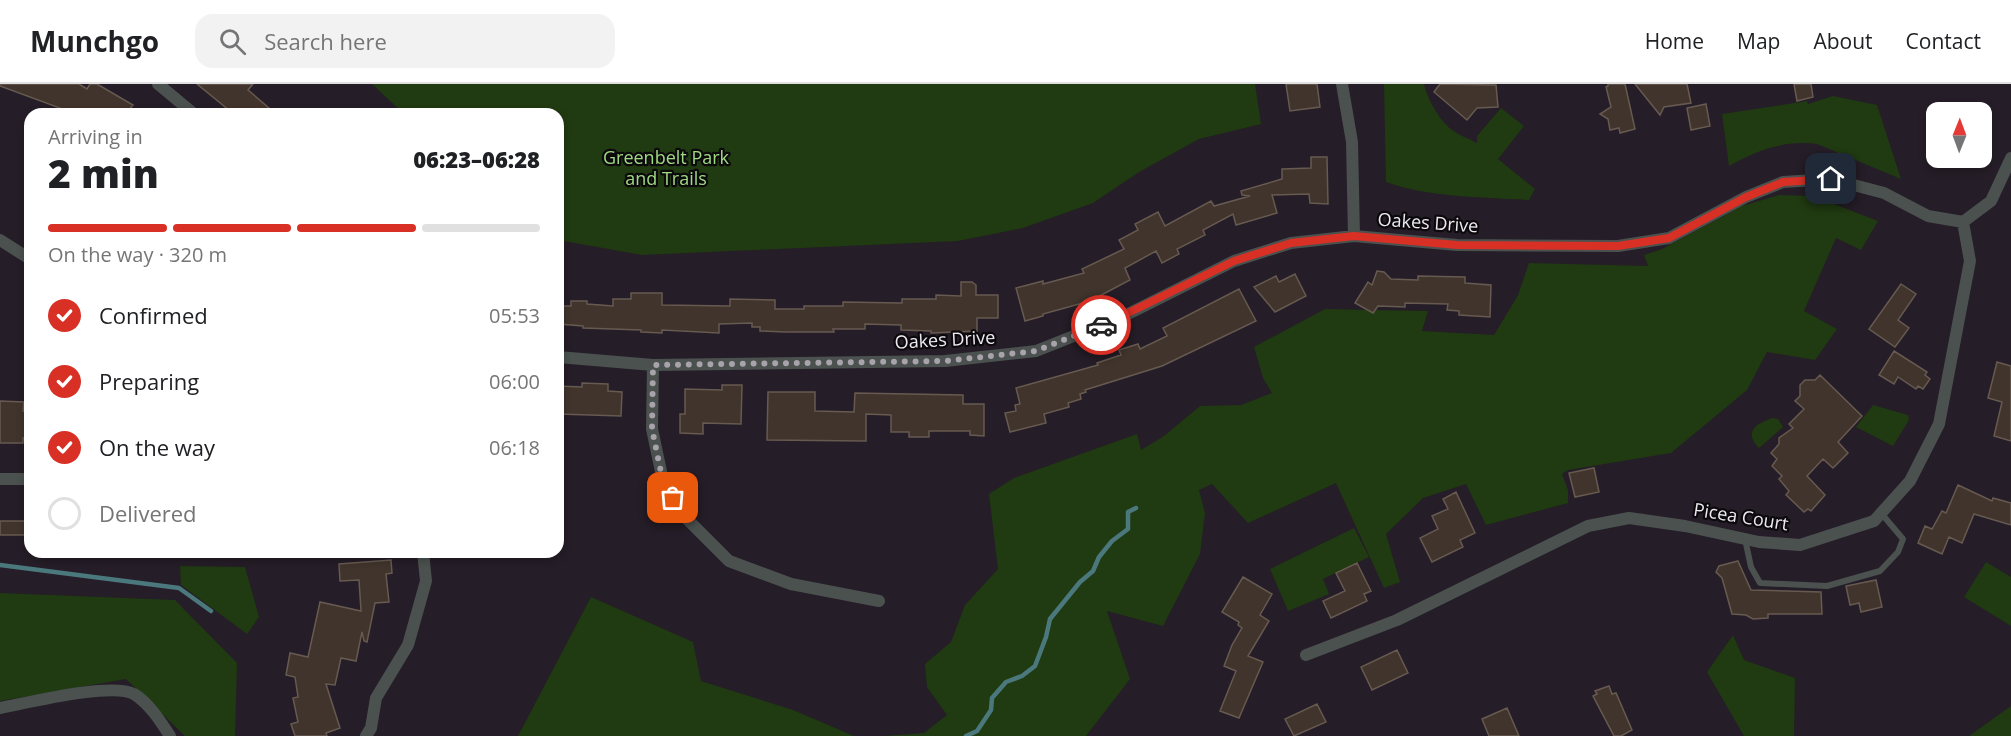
<!DOCTYPE html>
<html lang="en">
<head>
<meta charset="utf-8">
<style>
	body { margin:0; font-family:"Open Sans",sans-serif; background:#f2f2f2; color:#202124; height:100vh; display:flex; flex-direction:column; font-size:22px; white-space:nowrap }
	* { box-sizing:border-box; margin:0 }
	p { font-size:20px; color:#757577 }
	.icon { flex:none; width:33px; height:33px; fill:none; stroke:currentColor; stroke-width:2; stroke-linecap:round; stroke-linejoin:round }
	.map { position:relative; flex:1; overflow:hidden }
	.side { position:absolute; left:24px; top:24px; width:540px; height:450px; display:flex; flex-direction:column; background:#fff; border-radius:18px; box-shadow:0 3px 9px #0003 }
	.side>* { flex:none }
	.needle { width:39px; rotate:1deg }
	.tools { position:absolute; left:1926px; top:18px; display:grid; gap:12px }
	.tools a { display:grid; place-items:center; width:66px; height:66px; border-radius:12px; background:#fff; box-shadow:0 3px 9px #0003; font-size:30px }
	.pin { position:absolute; display:grid; place-items:center; width:51px; height:51px; color:#fff; margin:-26px; border-radius:12px; box-shadow:0 3px 9px #0006 }
	.courier { position:absolute; display:grid; place-items:center; width:60px; height:60px; margin:-30px; border:4px solid #d93025; border-radius:50%; background:#fff; color:#222; box-shadow:0 2px 8px #0007 }
	.summary em { font-style:normal; font-weight:800 }
	.summary div { display:flex; flex-direction:column-reverse }
	.summary { display:flex; align-items:center; justify-content:space-between; height:102px; padding:0 24px }
	h1 { font-size:39px; font-weight:800; line-height:45px }
	.bar { display:grid; grid-template-columns:repeat(4,1fr); gap:9px 6px; align-content:center; height:72px; padding:0 24px }
	.bar i { height:8px; border-radius:4px; background:#e0e0e0 }
	.bar .active { background:#d93025 }
	.bar p { grid-column:span 4 }
	ol { padding:0 24px; list-style:none }
	li { display:flex; align-items:center; gap:18px; height:66px }
	li p { margin-inline-start:auto }
	li .icon { padding:6px; border-radius:50%; background:#d93025; color:#fff; stroke-width:4 }
	li:last-child { color:#757577 }
	li i { width:33px; height:33px; border:3px solid #e0e0e0; border-radius:50% }
	header { display:flex; align-items:center; gap:36px; box-sizing:border-box; height:84px; padding:0 30px; background:#fff; border-bottom:2px solid #e0e0e0 }
	header strong { font-size:28px }
	nav { display:flex; gap:33px; margin-inline-start:auto; font-size:21px }
	.search { width:420px; height:54px; background:#f2f2f2; display:flex; align-items:center; gap:15px; box-sizing:border-box; padding:0 21px; border-radius:18px; color:#757577; font-size:22px }
	.map>svg:first-child { display:block }
	.green { fill:#203a11 }
	.lines { fill:none; stroke-linecap:round; stroke-linejoin:round }
	.stream { stroke:#4b787d; stroke-width:4.5 }
	.building { fill:#40342c; stroke:#675a51; stroke-width:1.5 }
	.lane { stroke:#4a514f; stroke-width:6 }
	.street { stroke:#4a514f; stroke-width:12 }
	.done { stroke:#a8a2aa; stroke-width:6; stroke-dasharray:0 10.8 }
	.route { stroke:#d93025; stroke-width:8 }
	.labels { text-anchor:middle; stroke-width:4.5; stroke-linejoin:round; paint-order:stroke }
	.park-label { font-size:18px; fill:#9fd982; stroke:#0c090d }
	.street-label { font-size:18px; fill:#eee9f0; stroke:#0c090d }
</style>
</head>
<body>
<header>
<strong>Munchgo</strong>
<div class="search"><svg class="icon" aria-label="search" viewBox="0 0 24 24"><circle cx="10" cy="10" r="6"/><path d="M15 15l6 6"/></svg>Search here</div>
<nav><a>Home</a><a>Map</a><a>About</a><a>Contact</a></nav>
</header>
<div class="map">
<svg width="2011" height="652" viewBox="0 0 2011 652">
	<rect width="100%" height="100%" fill="#251d27"/>
	<path class="green" d="M372 0H1255L1261 40 1199 55 1139 88 1093 119 1023 144 958 157 642 171 558 156V30H404Z
		M1384 0H1424C1427 14 1439 36 1451 45 1458 51 1468 54 1477 59V52L1501 24 1524 42 1498 75 1535 105 1529 116C1482 113 1431 114 1386 98Z
		M1833 12 1877 21 1901 95 1817 60C1784 56 1758 66 1729 82L1722 30 1807 17 1808 20Z
		M1779 111 1813 112 1878 137 1861 166 1836 154 1804 227 1837 245 1815 276 1767 268 1747 306 1671 369 1568 386 1562 390 1568 406V419L1486 441 1466 400 1423 414 1386 450 1400 498 1384 504 1336 399 1248 439 1212 400 1199 406 1205 429 1200 470 1163 542 1107 527 1130 595 1086 652H884L924 649 947 631 927 603 925 580 951 558 965 521 998 485 989 410 1014 394 1137 350 1141 366 1164 352 1200 322 1241 321 1272 309 1263 294 1254 263 1325 225 1428 227 1422 247 1494 251 1518 211 1529 179 1648 182 1644 171 1662 165 1742 122Z
		M1873 321 1908 331 1909 336 1893 362 1856 343Z
		M1773 334 1778 335 1783 343 1759 364C1743 348 1756 339 1773 334Z
		M1354 444 1369 473 1323 495 1329 510 1288 527 1270 485Z
		M1986 478 2011 493V542L1964 513Z
		M180 482 245 483 259 533 247 550 181 501Z
		M0 509 175 516 237 579 235 652H185L126 595 0 617Z
		M591 513 693 558 701 597 793 626 854 652H518Z
		M1733 551 1744 576 1795 594 1794 652H1744L1707 588Z
		M2011 622V652H1969Z"/>
	<g class="lines">
		<path class="stream" d="M0 481 179 504 211 527
			M966 652 977 647 991 626 992 614 1006 598 1022 592 1035 582 1046 553 1050 535 1080 498 1093 487 1099 473 1112 457 1128 445V428L1136 424"/>
	</g>
	<path class="building" d="M0 0H79L87 5 90 0H97L133 21 126 30H55L60 24 0 2Z
		M197 0H253L248 6 276 30H239L232 25 230 27Z
		M1286 0H1317L1320 23 1290 27Z
		M1440 0 1496 1 1498 23 1477 24 1467 36 1434 8Z
		M1608 0H1625L1635 45 1620 49 1619 44 1610 46 1608 35 1600 30 1611 23 1606 3 1608 2Z
		M1635 0H1687L1691 19 1664 23 1660 31Z
		M1794 0H1811L1813 13 1797 17Z
		M1706 20 1710 42 1691 46 1687 24Z
		M1311 73H1327L1328 120 1310 119 1309 110 1272 111 1277 129 1236 141 1233 130 1203 146 1205 151 1177 165 1179 170 1162 179 1156 167 1125 184 1130 196 1090 217 1043 230V232L1025 237 1016 204 1043 197V200L1084 189 1082 185 1124 165 1119 156 1138 146 1135 140 1158 128 1165 142 1211 117 1214 122 1250 112 1242 111 1241 107 1282 95V85L1311 84Z
		M1377 187 1384 188 1391 195 1418 196V192L1465 193V199L1491 201 1490 233 1459 231V227L1447 226 1448 220 1405 219V223L1378 222 1373 229 1355 219 1368 198 1372 201Z
		M1295 190 1306 212 1275 228 1254 203 1276 192 1279 198Z
		M961 198H972L976 201V211H998V234H977V247L931 249V247L901 246V241L865 240V245H833L834 248H785L760 247V243H752V239L719 240V249L662 246V249L641 248V246L583 244V242L558 240V222H571V217H587V220L613 222V215H631V209H662V221L730 222V215L775 216V225H804V222H843V218L902 219V215H936V211L961 212Z
		M1901 200 1916 210 1898 236 1909 244 1895 263 1869 245Z
		M1239 205 1256 237 1162 282 1085 306 1086 308 1080 310 1081 315 1068 319 1069 323 1044 330 1046 339 1010 348 1005 329 1016 327 1015 321 1020 320 1016 304 1098 281 1097 279 1121 271 1119 266 1138 260 1140 265 1167 252 1163 244Z
		M1894 267 1927 288 1925 291 1930 295 1923 305 1918 302 1916 305 1898 293 1894 300 1879 291Z
		M1997 278 2011 282V357L1994 352 2002 318 1988 314Z
		M1820 291 1862 332 1838 358 1848 369 1833 384 1823 375 1807 392 1825 411 1811 427 1808 425 1804 428 1786 411 1789 407 1779 395 1782 392 1772 382 1777 375 1771 369 1779 360V354L1793 344 1789 340 1804 325 1795 317 1800 312V301L1805 296H1815Z
		M582 299 608 300V307L622 308 621 332 558 330V302L582 303Z
		M722 301H742L741 340 703 339V350L680 349V330H685V305L722 306Z
		M768 308H815V327L854 328 855 309 963 311V320H984V352L970 351V347H929V353H909V348H891V331L866 330V357L767 356Z
		M0 317 24 318 23 327H30V354H23V359H0Z
		M1594 384 1599 408 1575 413 1569 389Z
		M1958 401 1992 417 1993 414 2011 419V441L1974 430 1962 459 1949 453 1942 470 1918 459 1925 442 1932 445 1942 427 1946 429Z
		M1456 408 1475 449 1460 456 1463 463 1432 478 1420 454 1438 445 1432 432 1448 425 1443 415Z
		M0 437H30V451H0Z
		M391 476 392 489 386 490 389 518 375 519 367 558 364 557 362 548 356 577 341 574 335 601 326 600 340 644 326 649 327 652H295L291 640 298 638 293 614 298 613 295 593 286 591 290 569 308 573 320 518 361 527 359 496 340 497 339 480Z
		M1738 477 1751 506 1821 508 1822 530H1768V534L1753 535 1746 531 1732 530 1722 494 1716 488 1719 482Z
		M1357 479 1371 507 1364 510 1367 517 1331 534 1323 517 1345 507 1336 489Z
		M1243 493 1272 510 1260 531 1269 537 1248 572 1263 578 1239 634 1220 627 1236 587 1224 582 1232 561 1242 544 1238 541 1239 538 1222 528Z
		M1876 496 1882 523 1861 528 1859 519 1850 521 1846 502Z
		M1397 566 1408 589 1372 606 1361 583Z
		M1609 602 1612 610 1616 609 1632 646 1621 652H1614L1593 612 1597 610 1595 607Z
		M1317 620 1326 638 1294 652 1285 635Z
		M1507 624 1519 652H1489L1482 635Z"/>
	<g class="lines">
		<path class="lane" d="M1745 455 1751 483 1760 499 1827 502 1880 487 1898 468 1903 455 1881 429"/>
		<path class="street" d="M158 0 194 30
			M1342 0 1352 58 1354 152
			M0 156 30 175
			M558 273 653 281 945 277 1036 267 1124 232 1234 177 1291 159 1354 152 1457 161 1618 162 1669 154 1746 113 1783 98 1831 95 1884 109 1928 132 1963 138 1991 117 2011 74
			M653 281 652 345 663 397 683 431 729 477 791 500 879 517
			M0 395H30
			M1306 571 1397 536 1588 442 1629 434 1685 442 1759 458 1800 461 1874 437 1910 397 1939 340 1970 177 1963 138
			M0 624C27 619 111 598 134 610 149 619 161 638 170 652
			M366 652 371 644 376 614 408 561 426 497 423 468"/>
	</g>
	<g class="lines">
		<path class="done" d="M673 414 663 398 652 345 653 281 945 277 1036 267 1101 241"/>
		<path class="route" d="M1101 241 1124 231 1234 177 1291 159 1354 152 1457 161 1618 162 1669 154 1746 113 1783 98 1831 95"/>
	</g>
	<g class="labels">
		<g class="park-label">
			<text x="666" y="80">Greenbelt Park<tspan x="666" dy="21">and Trails</tspan></text>
		</g>
		<g class="street-label">
			<text transform="translate(1428 139) rotate(4)" y="6">Oakes Drive</text>
			<text transform="translate(945 256) rotate(-3)" y="6">Oakes Drive</text>
			<text transform="translate(1741 433) rotate(9)" y="6">Picea Court</text>
		</g>
	</g>
</svg>
<div class="tools">
<a><svg class="needle" viewBox="-14 -14 28 28"><path d="M0-13l5 13h-10z" fill="#e53935"/><path d="M0 13l5-13h-10z" fill="#757577"/></svg></a>
</div>
<div class="pin" style="left:673px;top:414px;background:#ea580c"><svg class="icon" aria-label="bag" viewBox="0 0 24 24"><path d="M5 8h14l-1 12H6zM9 8a3 3 0 0 1 6 0"/></svg></div>
<div class="pin" style="left:1831px;top:95px;background:#1f2937"><svg class="icon" aria-label="home" viewBox="0 0 24 24"><path d="M3 11l9-7 9 7M6 9v11h12V9"/></svg></div>
<div class="courier" style="left:1101px;top:241px"><svg class="icon" aria-label="car" viewBox="0 0 24 24"><path d="M5 17H2v-5l4-1 3-4h7l3 4 3 1v5h-3M9 17h6M6 11h13"/><circle cx="7" cy="17" r="2"/><circle cx="17" cy="17" r="2"/></svg></div>
<section class="side">
<div class="summary"><div><h1>2 min</h1><p>Arriving in</p></div><em>06:23–06:28</em></div>
<div class="bar"><i class="active"></i><i class="active"></i><i class="active"></i><i></i><p>On the way · 320 m</p></div>
<ol>
<li><svg class="icon" aria-label="check" viewBox="0 0 24 24"><path d="M5 12l5 5 9-10"/></svg>Confirmed<p>05:53</p></li>
<li><svg class="icon" aria-label="check" viewBox="0 0 24 24"><path d="M5 12l5 5 9-10"/></svg>Preparing<p>06:00</p></li>
<li><svg class="icon" aria-label="check" viewBox="0 0 24 24"><path d="M5 12l5 5 9-10"/></svg>On the way<p>06:18</p></li>
<li><i></i>Delivered</li>
</ol>
</section>
</div>
</body>
</html>
